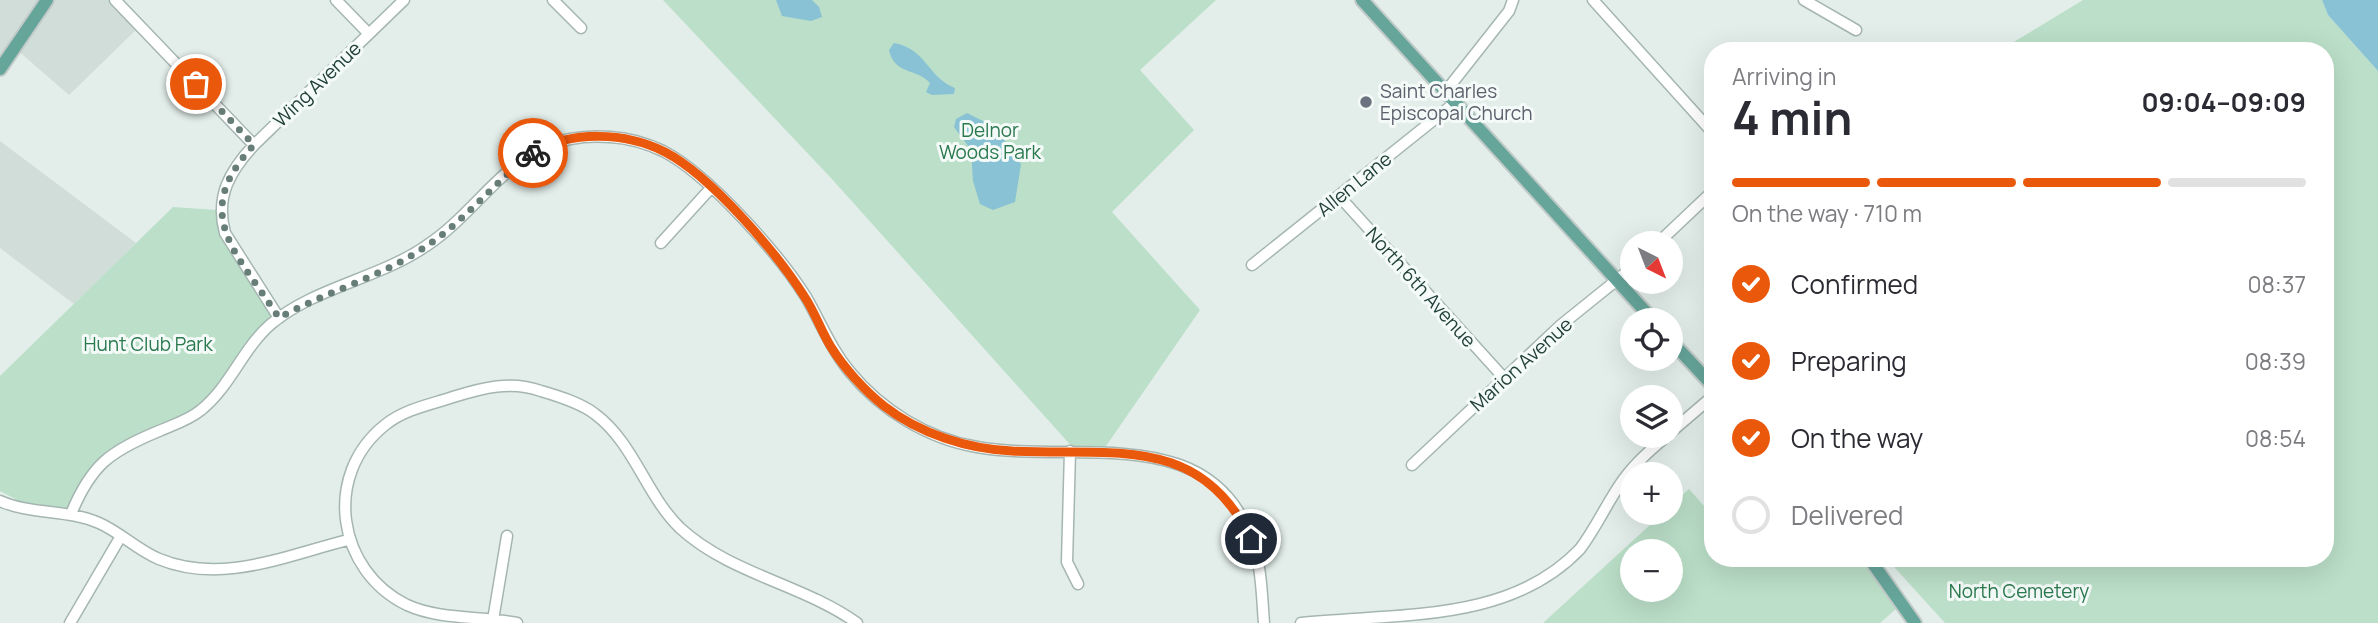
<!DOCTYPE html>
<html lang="en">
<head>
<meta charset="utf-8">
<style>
	body { margin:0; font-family:Manrope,sans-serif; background:#f7f7f7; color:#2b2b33; height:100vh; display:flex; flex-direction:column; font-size:26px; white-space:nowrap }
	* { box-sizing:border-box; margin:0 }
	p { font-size:23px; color:#7c7c81 }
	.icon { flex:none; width:38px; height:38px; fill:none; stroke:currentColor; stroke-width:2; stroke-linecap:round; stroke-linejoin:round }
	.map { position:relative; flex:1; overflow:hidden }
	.panel { position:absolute; left:1704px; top:42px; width:630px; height:525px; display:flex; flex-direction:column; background:#fff; border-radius:28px; box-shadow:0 7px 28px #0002 }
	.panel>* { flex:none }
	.needle { width:46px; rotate:138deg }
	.tools { position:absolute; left:1620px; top:231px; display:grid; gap:14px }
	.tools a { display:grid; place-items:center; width:63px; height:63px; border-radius:50%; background:#fff; box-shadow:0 7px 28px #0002; font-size:35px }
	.pin { position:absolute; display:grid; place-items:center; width:60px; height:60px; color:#fff; margin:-30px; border:4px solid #fff; border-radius:50%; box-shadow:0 2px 7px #0007 }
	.courier { position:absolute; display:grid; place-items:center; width:70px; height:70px; margin:-35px; border:5px solid #ea580c; border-radius:50%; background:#fff; color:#222; box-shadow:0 2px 9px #0007 }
	.summary em { font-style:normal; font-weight:700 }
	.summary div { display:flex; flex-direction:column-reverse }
	.summary { display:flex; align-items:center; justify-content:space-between; height:119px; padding:0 28px }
	h1 { font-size:46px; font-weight:700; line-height:52px }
	.bar { display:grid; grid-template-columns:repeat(4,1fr); gap:10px 7px; align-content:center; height:84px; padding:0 28px }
	.bar i { height:9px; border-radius:5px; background:#e1e1e2 }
	.bar .active { background:#ea580c }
	.bar p { grid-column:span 4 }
	ol { padding:0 28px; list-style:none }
	li { display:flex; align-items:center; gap:21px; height:77px }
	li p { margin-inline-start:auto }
	li .icon { padding:7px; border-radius:50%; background:#ea580c; color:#fff; stroke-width:4 }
	li:last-child { color:#7c7c81 }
	li i { width:38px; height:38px; border:4px solid #e1e1e2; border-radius:50% }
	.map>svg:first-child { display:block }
	.built { fill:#d1ddd9 }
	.green { fill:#bbdfc8; fill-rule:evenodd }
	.water { fill:#89c2d5 }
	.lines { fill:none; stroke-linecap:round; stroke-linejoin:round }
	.minor-casing { stroke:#a5b6b2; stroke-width:13 }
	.major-casing { stroke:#c1cac8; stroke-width:16 }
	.minor { stroke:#fff; stroke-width:10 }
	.major { stroke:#66a59a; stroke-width:12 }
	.done { stroke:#667d78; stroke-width:7; stroke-dasharray:0 12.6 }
	.route { stroke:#ea580c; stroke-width:9 }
	.worship-dot { fill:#6b7280; stroke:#f4faf7; stroke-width:2.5 }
	.labels { text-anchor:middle; stroke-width:6; stroke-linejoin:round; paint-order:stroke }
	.street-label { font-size:19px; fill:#22403a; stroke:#f4faf7 }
	.worship-label { font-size:19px; fill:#5b616d; stroke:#f4faf7; text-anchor:start }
	.park-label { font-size:19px; fill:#2a794f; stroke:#f4faf7 }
</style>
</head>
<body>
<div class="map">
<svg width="2378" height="623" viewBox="0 0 2378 623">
	<rect width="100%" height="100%" fill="#e3eeea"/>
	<path class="built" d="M0 0H43L0 64Z
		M50 0H112L139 27 69 95 16 49Z
		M0 141 136 243 74 304 0 248Z"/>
	<path class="green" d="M663 0H1216L1140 70 1194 130 1112 212 1200 310 1104 449H1074L831 178Z
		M2083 0H2322L2328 15 2378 71V623H1945L1886 558H2326V51H1999Z
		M173 207 217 210 220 229 274 316 197 409 117 447 69 512 23 503 0 491V376Z
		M1689 489 1713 516V558H1860L1897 608 1880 623H1543L1663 513H1671V505ZM1671 551V590H1633V551Z"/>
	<path class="water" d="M776 0H812L819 7 822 17 811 21 782 16Z
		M2322 0H2378V71L2328 15Z
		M894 43C927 49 927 77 955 88L954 94 932 95 926 92 930 83C917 68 894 75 889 50Z
		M967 113 995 127 1021 164 1015 202 993 210 980 204 973 181 971 150 954 127 956 119Z"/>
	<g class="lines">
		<g class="minor-casing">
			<path id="minor" d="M115 0 254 145
				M336 0 369 34
				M553 0 581 28
				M1593 0 1713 133
				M1804 0 1856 30
				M1446 91 1509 11 1513 0
				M1339 196 1504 378
				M661 243 710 189
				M1658 243 1713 191
				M1252 265 1456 102
				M279 318 225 233C215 196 230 171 254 145L404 0
				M1671 432 1713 396
				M1070 451 1067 562 1078 584
				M1412 465 1561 325 1633 267
				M0 501C32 515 67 509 99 523 120 532 137 550 159 559 222 585 287 555 348 540
				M71 514C91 465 110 451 159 431 173 425 189 420 201 410 230 387 243 348 271 324 315 287 378 279 426 246 466 220 492 178 533 153 555 139 584 135 610 137 628 138 646 143 663 151 708 174 779 254 806 297 821 323 831 349 850 372 881 410 928 439 977 447 1078 465 1218 417 1256 552 1262 575 1262 600 1264 623
				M493 620 507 536
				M70 623 121 536
				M517 623C481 616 440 620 407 605 337 571 322 475 385 425 405 409 429 405 453 397 482 388 511 380 541 391 558 396 581 403 595 414 634 443 646 495 680 528 730 574 802 584 857 623
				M1301 623C1398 613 1510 623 1580 549 1595 529 1605 507 1619 486 1632 466 1649 451 1667 436"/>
		</g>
		<g class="major-casing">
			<path id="major" d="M1362 0 1653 320
				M0 69 47 0
				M1671 341 1713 386
				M1869 558 1915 623"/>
		</g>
		<use href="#minor" class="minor"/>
		<use href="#major" class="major"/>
	</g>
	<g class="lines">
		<path class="done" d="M196 84 254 145C188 215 238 253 279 318 327 291 382 277 428 245 467 219 495 181 533 153"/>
		<path class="route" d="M533 153C571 130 626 132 665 152 711 176 776 252 804 296 815 312 821 331 831 347 844 368 865 391 884 406 920 434 968 449 1012 451 1111 456 1200 433 1251 539"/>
	</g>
	<circle class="worship-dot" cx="1366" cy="102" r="7"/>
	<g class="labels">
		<g class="street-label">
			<text transform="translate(317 84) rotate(-44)" y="7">Wing Avenue</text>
			<text transform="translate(1354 184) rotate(-39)" y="7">Allen Lane</text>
			<text transform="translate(1421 287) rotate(48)" y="7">North 6th Avenue</text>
			<text transform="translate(1521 364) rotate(-42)" y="7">Marion Avenue</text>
		</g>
		<g class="worship-label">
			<text x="1380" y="98">Saint Charles<tspan x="1380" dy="22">Episcopal Church</tspan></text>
		</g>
		<g class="park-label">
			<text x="990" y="137">Delnor<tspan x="990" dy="22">Woods Park</tspan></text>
			<text x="148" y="351">Hunt Club Park</text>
			<text x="2019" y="598">North Cemetery</text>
		</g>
	</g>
</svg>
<div class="tools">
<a><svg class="needle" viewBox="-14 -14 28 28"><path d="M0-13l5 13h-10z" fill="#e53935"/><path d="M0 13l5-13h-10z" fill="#7c7c81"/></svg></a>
<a><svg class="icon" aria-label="locate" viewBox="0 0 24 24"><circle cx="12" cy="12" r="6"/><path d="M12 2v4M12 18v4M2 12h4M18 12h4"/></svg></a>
<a><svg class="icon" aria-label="layers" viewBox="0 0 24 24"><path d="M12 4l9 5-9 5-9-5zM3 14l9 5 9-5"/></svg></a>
<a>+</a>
<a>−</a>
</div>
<div class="pin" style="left:196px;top:84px;background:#ea580c"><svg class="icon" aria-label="bag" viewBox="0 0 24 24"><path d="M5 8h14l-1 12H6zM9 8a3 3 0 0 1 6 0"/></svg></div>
<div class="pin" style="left:1251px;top:539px;background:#1f2937"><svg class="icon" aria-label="home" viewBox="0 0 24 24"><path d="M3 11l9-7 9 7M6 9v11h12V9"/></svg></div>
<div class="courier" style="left:533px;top:153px"><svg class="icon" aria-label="bike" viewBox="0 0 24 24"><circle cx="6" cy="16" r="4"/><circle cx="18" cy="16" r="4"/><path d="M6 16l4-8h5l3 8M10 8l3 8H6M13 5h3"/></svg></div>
<section class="panel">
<div class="summary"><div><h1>4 min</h1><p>Arriving in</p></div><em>09:04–09:09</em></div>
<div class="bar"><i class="active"></i><i class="active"></i><i class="active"></i><i></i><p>On the way · 710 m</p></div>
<ol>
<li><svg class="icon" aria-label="check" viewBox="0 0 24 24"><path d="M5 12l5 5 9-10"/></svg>Confirmed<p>08:37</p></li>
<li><svg class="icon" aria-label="check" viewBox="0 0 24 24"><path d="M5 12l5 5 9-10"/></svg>Preparing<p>08:39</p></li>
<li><svg class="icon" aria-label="check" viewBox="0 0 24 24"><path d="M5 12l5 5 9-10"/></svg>On the way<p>08:54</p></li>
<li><i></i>Delivered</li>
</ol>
</section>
</div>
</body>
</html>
